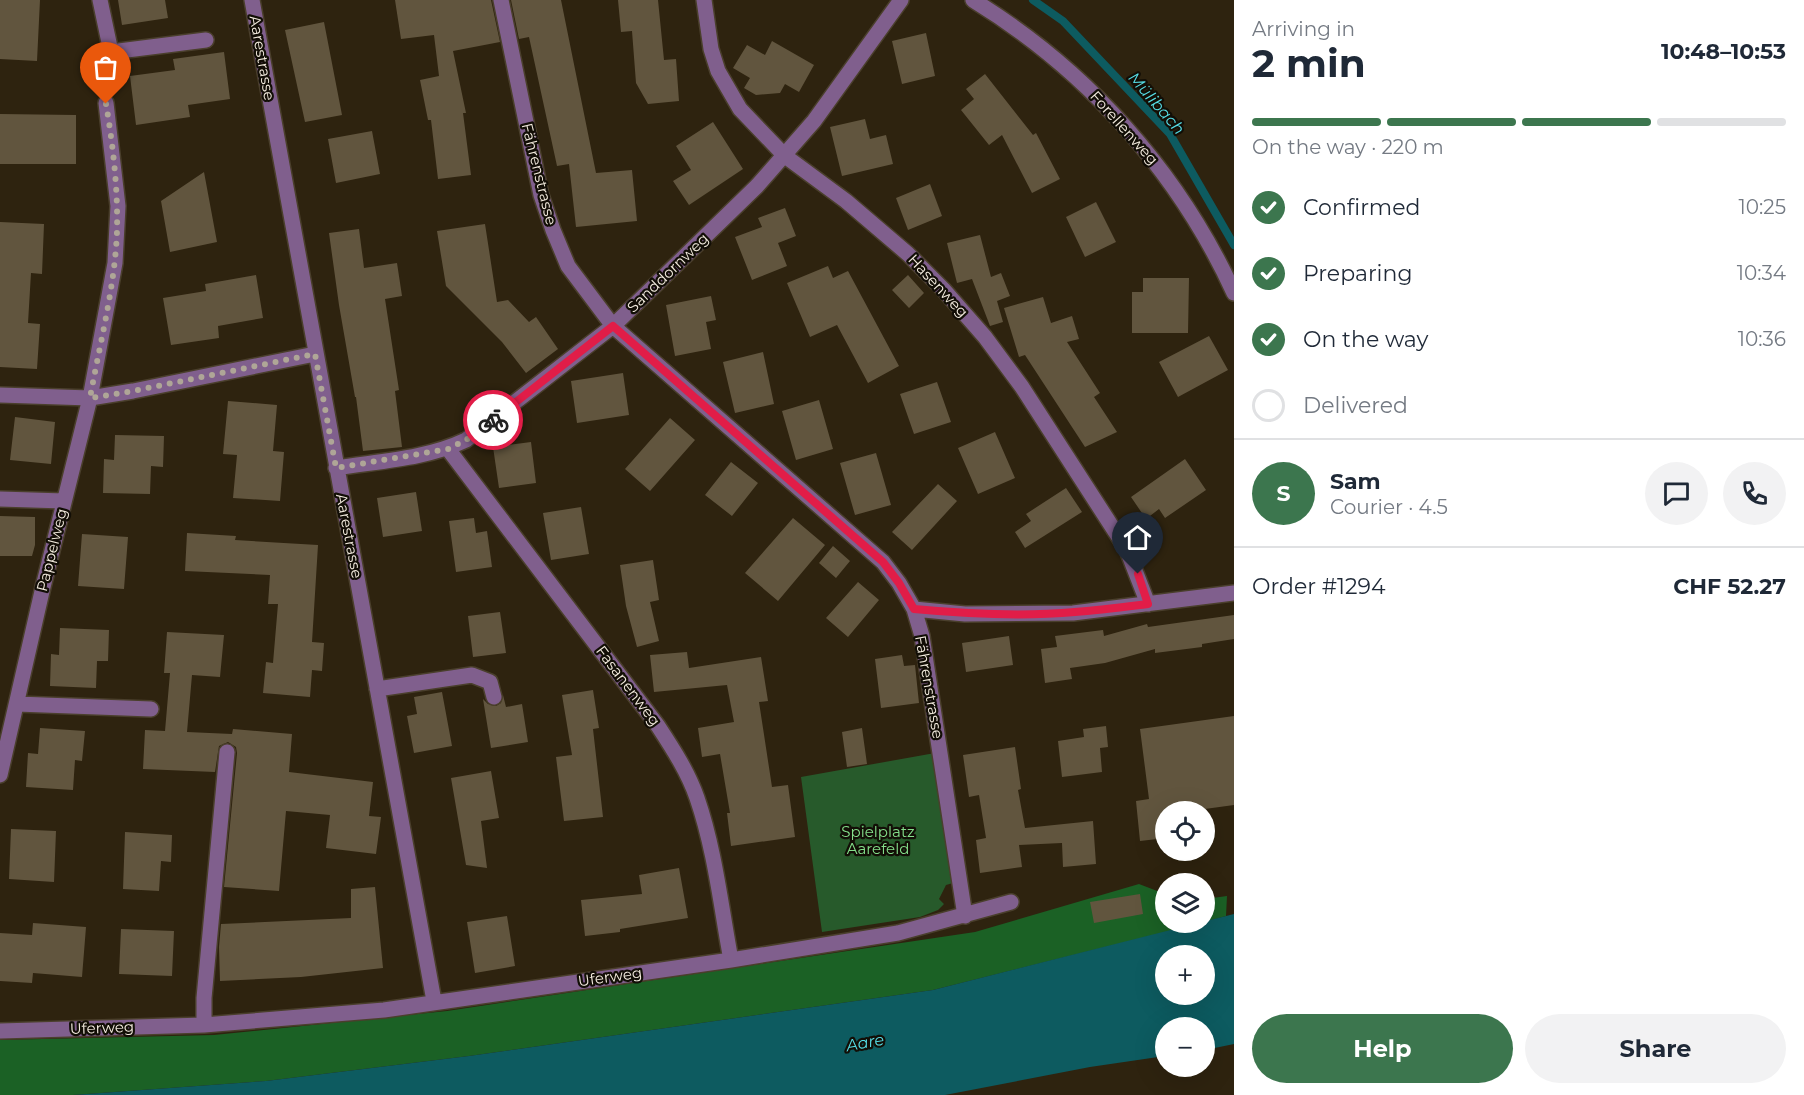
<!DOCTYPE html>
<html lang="en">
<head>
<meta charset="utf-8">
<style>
	body { margin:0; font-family:Montserrat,sans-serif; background:#f2f2f3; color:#1f2937; height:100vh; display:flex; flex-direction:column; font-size:22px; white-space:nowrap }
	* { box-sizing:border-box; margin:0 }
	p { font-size:20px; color:#747a83 }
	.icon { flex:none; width:33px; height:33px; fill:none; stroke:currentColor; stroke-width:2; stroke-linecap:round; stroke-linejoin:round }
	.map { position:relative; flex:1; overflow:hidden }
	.side { display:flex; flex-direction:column; background:#fff; width:570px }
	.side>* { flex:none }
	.buttons { position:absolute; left:1155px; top:801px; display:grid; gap:12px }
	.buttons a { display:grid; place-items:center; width:60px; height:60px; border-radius:50%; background:#fff; box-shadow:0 6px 24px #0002; font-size:30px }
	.pin { position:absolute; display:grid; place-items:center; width:51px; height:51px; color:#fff; margin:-62px -26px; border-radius:50% 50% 50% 0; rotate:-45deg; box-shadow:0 0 6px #0007 }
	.pin .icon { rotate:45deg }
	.courier { position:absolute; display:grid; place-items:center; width:60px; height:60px; margin:-30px; border:4px solid #e11d48; border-radius:50%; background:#fff; color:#222; box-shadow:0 2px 8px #0007 }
	.overview em { font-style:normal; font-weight:700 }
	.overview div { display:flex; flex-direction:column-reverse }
	.overview { display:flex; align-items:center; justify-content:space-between; height:102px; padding:0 18px }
	h1 { font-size:39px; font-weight:700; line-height:45px }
	.bar { display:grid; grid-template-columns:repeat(4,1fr); gap:9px 6px; align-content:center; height:72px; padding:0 18px }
	.bar i { height:8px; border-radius:4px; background:#e0e1e3 }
	.bar .active { background:#3c764e }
	.bar p { grid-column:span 4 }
	.line { display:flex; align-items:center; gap:15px; padding:0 18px; border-top:2px solid #e0e1e3 }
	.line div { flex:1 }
	.round { display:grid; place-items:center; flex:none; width:63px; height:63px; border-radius:32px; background:#f2f2f3 }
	ol { padding:0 18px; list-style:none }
	li { display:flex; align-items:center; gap:18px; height:66px }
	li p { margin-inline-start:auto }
	li .icon { padding:6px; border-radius:50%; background:#3c764e; color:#fff; stroke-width:4 }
	li:last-child { color:#747a83 }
	li i { width:33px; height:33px; border:3px solid #e0e1e3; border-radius:50% }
	.primary-button { display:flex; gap:12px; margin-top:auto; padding:12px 18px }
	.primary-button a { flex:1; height:69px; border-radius:36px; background:#3c764e; color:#fff; font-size:24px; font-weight:700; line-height:69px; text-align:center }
	.primary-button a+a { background:#f2f2f3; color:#1f2937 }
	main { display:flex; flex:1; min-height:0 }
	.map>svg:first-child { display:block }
	.green { fill:#275a2b }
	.forest { fill:#1b6125 }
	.water { fill:#0d5b60; fill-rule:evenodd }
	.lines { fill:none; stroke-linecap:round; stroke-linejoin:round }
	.stream { stroke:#0d5b60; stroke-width:8 }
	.building { fill:#61553e }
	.minor-casing { stroke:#4a3f2c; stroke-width:18 }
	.minor { stroke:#805f8d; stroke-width:15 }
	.done { stroke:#afa697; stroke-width:6; stroke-dasharray:0 10.8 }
	.route { stroke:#e11d48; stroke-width:8 }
	.labels { text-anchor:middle; stroke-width:4.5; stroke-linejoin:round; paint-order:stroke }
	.street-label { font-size:15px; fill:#f5ede0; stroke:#120e06 }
	.park-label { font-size:15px; fill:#85e08b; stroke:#120e06 }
	.water-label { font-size:16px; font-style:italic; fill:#56dee7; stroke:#120e06 }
</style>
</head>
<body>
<main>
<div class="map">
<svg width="1234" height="1095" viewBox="0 0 1234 1095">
	<rect width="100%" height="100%" fill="#2e230f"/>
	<path class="green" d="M935 753 953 883 946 885 939 899 944 904 938 910 920 917 822 932 801 777Z"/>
	<path class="forest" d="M1139 884 1165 894 1166 922 1202 923 933 990 469 1056 266 1081 73 1095H0V1040L214 1035 447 1011 975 932Z
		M1227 896 1226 916 1205 922V899Z"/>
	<path class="water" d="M1234 914V1044L1205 1050 1204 1028H1166L1165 1056 1090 1067 945 1095H73L266 1081 469 1056 933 990ZM1166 956H1204V994H1166Z"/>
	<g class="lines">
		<path class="stream" d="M1033 0 1063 21 1170 134 1234 245"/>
	</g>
	<path class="building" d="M0 0H40L37 61 0 59Z
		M118 0H165L168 18 122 25Z
		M395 0H491L500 42 453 51 466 113H463L471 175 438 179 431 120H428L420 80 439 76 434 35 401 39Z
		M511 0H561L596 173 632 170 637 221 576 227 569 164 557 166 529 37 519 39Z
		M618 0H658L664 60 676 59 679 101 648 104 636 83 632 31 621 32Z
		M324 22 342 115 305 122 285 30Z
		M926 33 935 76 902 84 892 41Z
		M772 41 814 65 799 92 785 84 780 93 756 95 744 88 750 78 733 68 747 45 765 55Z
		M224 52 230 99 188 105 190 117 136 125 130 76 175 70 173 59Z
		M985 74 1033 135 1036 133 1060 179 1032 193 1002 135 989 145 961 110 974 99 966 89Z
		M0 114 76 115V164H0Z
		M865 119 870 139 886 135 893 164 842 176 830 127Z
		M713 122 743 169 689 205 673 181 691 170 676 146Z
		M372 131 380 174 336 183 328 139Z
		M204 172 217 242 170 252 161 201Z
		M930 184 942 216 908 230 896 198Z
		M1096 202 1116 242 1085 257 1066 217Z
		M785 208 796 236 778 243 787 266 752 280 735 237 762 227 758 218Z
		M0 222 44 224 42 274 31 273 28 323 40 324 37 369 0 367Z
		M485 224 497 302 508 300 529 322 536 317 558 349 526 373 502 342 446 286 437 231Z
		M359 229 364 268 397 263 402 296 385 299 399 390 395 391 402 447 363 451 356 397H355L339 305 329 233Z
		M980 235 991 277 1001 273 1010 296 997 301 1003 322 990 326 972 279 957 283 947 243Z
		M828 266 833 278 848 271 899 366 868 383 837 325 810 337 787 283Z
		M256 275 263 318 218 326 219 338 171 345 163 298 206 291 205 284Z
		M908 275 924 293 909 308 892 290Z
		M1143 278H1189L1188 333H1132V292H1143Z
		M711 296 716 320 706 322 711 349 675 356 666 305Z
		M1043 297 1051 323 1072 316 1079 339 1067 342 1100 393 1094 397 1117 432 1085 447 1025 355 1019 357 1004 308Z
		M1209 336 1228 370 1178 397 1159 362Z
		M763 352 774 404 735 413 723 362Z
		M623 373 629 415 577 423 571 381Z
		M937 382 951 422 914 434 900 394Z
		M819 400 833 449 796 460 782 411Z
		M228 401 277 405 273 451 284 452 280 501 233 498 237 455 223 454Z
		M15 417 55 422 51 464 10 460Z
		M670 418 695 440 650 491 625 469Z
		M995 432 1015 478 978 494 958 448Z
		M115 435 164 436 163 467 151 466 150 494 103 493 104 459 114 460Z
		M531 442 536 483 499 488 493 447Z
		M876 453 891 505 855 515 840 463Z
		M1185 459 1206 490 1165 518 1159 509 1146 519 1131 497Z
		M731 462 758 483 732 516 705 495Z
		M938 484 957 501 912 550 892 532Z
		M1066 488 1082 512 1025 548 1015 532 1031 521 1026 514Z
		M416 492 422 531 383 537 377 498Z
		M581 507 589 554 551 560 543 513Z
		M0 516 35 517V545L32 556H0Z
		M474 518 476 533 487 531 492 567 456 572 449 521Z
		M793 518 825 545 778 601 745 573Z
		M187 533 236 536 235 540 318 545 312 642 324 643 322 671 312 670 310 697 263 693 266 662 273 663 278 604H268L270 575 185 571Z
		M82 534 128 537 124 589 78 586Z
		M833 546 850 561 836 578 819 563Z
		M653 560 659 600 650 602 659 641 637 647 626 606 620 565Z
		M858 582 879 600 848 637 826 618Z
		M500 612 506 653 473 657 468 616Z
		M1234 615V639L1202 644V647L1155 653V649L1105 663 1070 668 1072 679 1045 683 1041 649 1057 647 1055 636 1103 630 1104 636 1147 624 1148 627Z
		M60 628 109 630 108 661H97L96 688 50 686 51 654 59 655Z
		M167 632 224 635 220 677 192 675 187 732 232 734 233 729 292 734 289 772 373 782 369 816 381 817 376 854 326 848 330 815 286 811 279 891 224 887 237 753 236 747 228 742 219 746 215 772 143 769 145 730 165 731 170 673H164Z
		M1009 636 1013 665 966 672 962 643Z
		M687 652 689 668 761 657 768 701 759 702 772 787 788 785 795 837 731 846 727 813H730L720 754 702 757 698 728 734 722 727 685 654 692 650 655Z
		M902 655 904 666 915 665 919 703 881 708 875 659Z
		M593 690 599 728 593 729 603 817 564 821 556 757 572 755 562 695Z
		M442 692 452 746 414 753 407 716 417 714 414 697Z
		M503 695 506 707 522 704 528 742 491 748 483 699 488 704 496 706 501 703Z
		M1234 716V805L1183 812H1166V838L1140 841 1136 801 1149 799 1140 729Z
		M1106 726 1108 747 1100 748 1102 772 1062 777 1058 741 1084 737 1083 729Z
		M40 728 85 731 82 761 75 760 73 790 26 787 28 753 38 754Z
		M862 728 867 764 847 767 842 732Z
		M1015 747 1021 789 1018 790 1025 828 1093 821 1096 864 1063 867 1062 843 1019 845 1022 867 980 873 976 840 986 838 979 795 969 797 963 755Z
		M491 771 499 818 481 821 487 868 466 865 451 778Z
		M11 829 56 831 54 882 9 879Z
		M125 832 172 835 171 862 161 861 159 891 123 889Z
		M679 868 688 918 620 929V932L585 936 581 900 642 894 639 875Z
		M375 887 383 968 301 977 220 981 219 947 221 924 351 918V889Z
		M1140 894 1143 914 1094 923 1090 902Z
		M507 916 515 966 475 973 467 922Z
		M33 923 86 927 82 977 33 973 32 983 0 981V933L32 935Z
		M121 929 174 931 172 976 119 974Z"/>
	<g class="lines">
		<g class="minor-casing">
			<path id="minor" d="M100 0 111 52 206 40
				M252 0 434 1001
				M501 0 541 195 553 230 568 266 613 326 883 562 899 583 914 609 922 636 965 916
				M704 0 711 49 718 71 740 109 785 156 846 201 908 254 943 289 985 337 1022 387 1127 550 1148 604
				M973 0C1087 70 1178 171 1234 293
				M0 395 90 398 133 391 315 354
				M448 449 658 726C673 749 688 772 697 798 715 850 721 907 731 960
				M336 468C379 461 426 459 466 440L613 326 757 186 814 121 901 0
				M0 499 64 501
				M914 609 965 614 1073 613 1234 593
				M377 689 472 675 490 682 494 697
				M17 704 151 709
				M0 775 43 587 90 398 115 263 118 206 106 103
				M204 1025V998L227 752
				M0 1031 204 1025 384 1010 731 960 898 933 1011 902"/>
		</g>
		<use href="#minor" class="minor"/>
	</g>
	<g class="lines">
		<path class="done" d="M106 104C113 145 118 189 117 231 115 286 100 343 90 398L133 391 315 354 336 468 448 449 466 440 493 420"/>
		<path class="route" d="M493 420 613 326 883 562 899 583 914 609C967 614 1021 617 1075 612 1099 610 1123 607 1148 604L1138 574"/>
	</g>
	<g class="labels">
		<g class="street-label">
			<text transform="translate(262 58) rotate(80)" y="5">Aarestrasse</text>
			<text transform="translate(1124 128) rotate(48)" y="5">Forellenweg</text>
			<text transform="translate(539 174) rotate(76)" y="5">Fährenstrasse</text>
			<text transform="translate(668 273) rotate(-44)" y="5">Sanddornweg</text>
			<text transform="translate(938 286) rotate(47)" y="5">Hasenweg</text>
			<text transform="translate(349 536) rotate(79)" y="5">Aarestrasse</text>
			<text transform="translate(52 550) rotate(-76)" y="5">Pappelweg</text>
			<text transform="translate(628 686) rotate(53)" y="5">Fasanenweg</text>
			<text transform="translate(929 687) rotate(80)" y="5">Fährenstrasse</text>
			<text transform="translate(610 977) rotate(-8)" y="5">Uferweg</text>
			<text transform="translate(102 1028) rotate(-2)" y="5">Uferweg</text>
		</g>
		<g class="park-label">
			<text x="878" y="837">Spielplatz<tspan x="878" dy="17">Aarefeld</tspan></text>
		</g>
		<g class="water-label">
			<text transform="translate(1157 103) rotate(49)" y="6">Mülibach</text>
			<text transform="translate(865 1042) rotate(-10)" y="6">Aare</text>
		</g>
	</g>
</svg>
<div class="buttons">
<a><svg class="icon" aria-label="locate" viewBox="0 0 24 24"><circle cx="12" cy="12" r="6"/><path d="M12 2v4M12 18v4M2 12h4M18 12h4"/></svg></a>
<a><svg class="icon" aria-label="layers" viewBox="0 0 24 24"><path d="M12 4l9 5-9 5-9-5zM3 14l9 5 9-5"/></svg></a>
<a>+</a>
<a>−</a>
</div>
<div class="pin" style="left:106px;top:104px;background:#ea580c"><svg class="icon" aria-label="bag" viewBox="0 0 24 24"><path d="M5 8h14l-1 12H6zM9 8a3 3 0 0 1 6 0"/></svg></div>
<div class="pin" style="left:1138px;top:574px;background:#1f2937"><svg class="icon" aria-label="home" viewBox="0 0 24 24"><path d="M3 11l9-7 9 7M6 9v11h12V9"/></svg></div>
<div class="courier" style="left:493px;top:420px"><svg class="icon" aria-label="bike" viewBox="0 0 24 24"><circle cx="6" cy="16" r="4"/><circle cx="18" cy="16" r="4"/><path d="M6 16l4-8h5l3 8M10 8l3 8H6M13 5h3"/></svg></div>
</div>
<section class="side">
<div class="overview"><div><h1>2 min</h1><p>Arriving in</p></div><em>10:48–10:53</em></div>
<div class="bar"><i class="active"></i><i class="active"></i><i class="active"></i><i></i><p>On the way · 220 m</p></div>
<ol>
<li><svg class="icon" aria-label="check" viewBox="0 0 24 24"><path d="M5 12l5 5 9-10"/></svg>Confirmed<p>10:25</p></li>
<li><svg class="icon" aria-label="check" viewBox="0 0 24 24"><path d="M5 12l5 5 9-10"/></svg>Preparing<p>10:34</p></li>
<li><svg class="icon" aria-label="check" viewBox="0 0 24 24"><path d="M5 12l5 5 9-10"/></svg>On the way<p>10:36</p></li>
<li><i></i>Delivered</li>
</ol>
<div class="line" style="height:108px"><b class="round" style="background:#3c764e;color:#fff">S</b><div><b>Sam</b><p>Courier · 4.5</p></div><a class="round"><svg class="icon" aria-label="chat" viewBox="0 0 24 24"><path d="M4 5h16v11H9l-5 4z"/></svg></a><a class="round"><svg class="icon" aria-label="phone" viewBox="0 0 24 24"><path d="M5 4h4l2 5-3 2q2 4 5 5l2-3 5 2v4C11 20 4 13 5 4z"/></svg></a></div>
<div class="line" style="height:78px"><div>Order #1294</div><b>CHF 52.27</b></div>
<div class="primary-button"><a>Help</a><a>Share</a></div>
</section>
</main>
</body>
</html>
